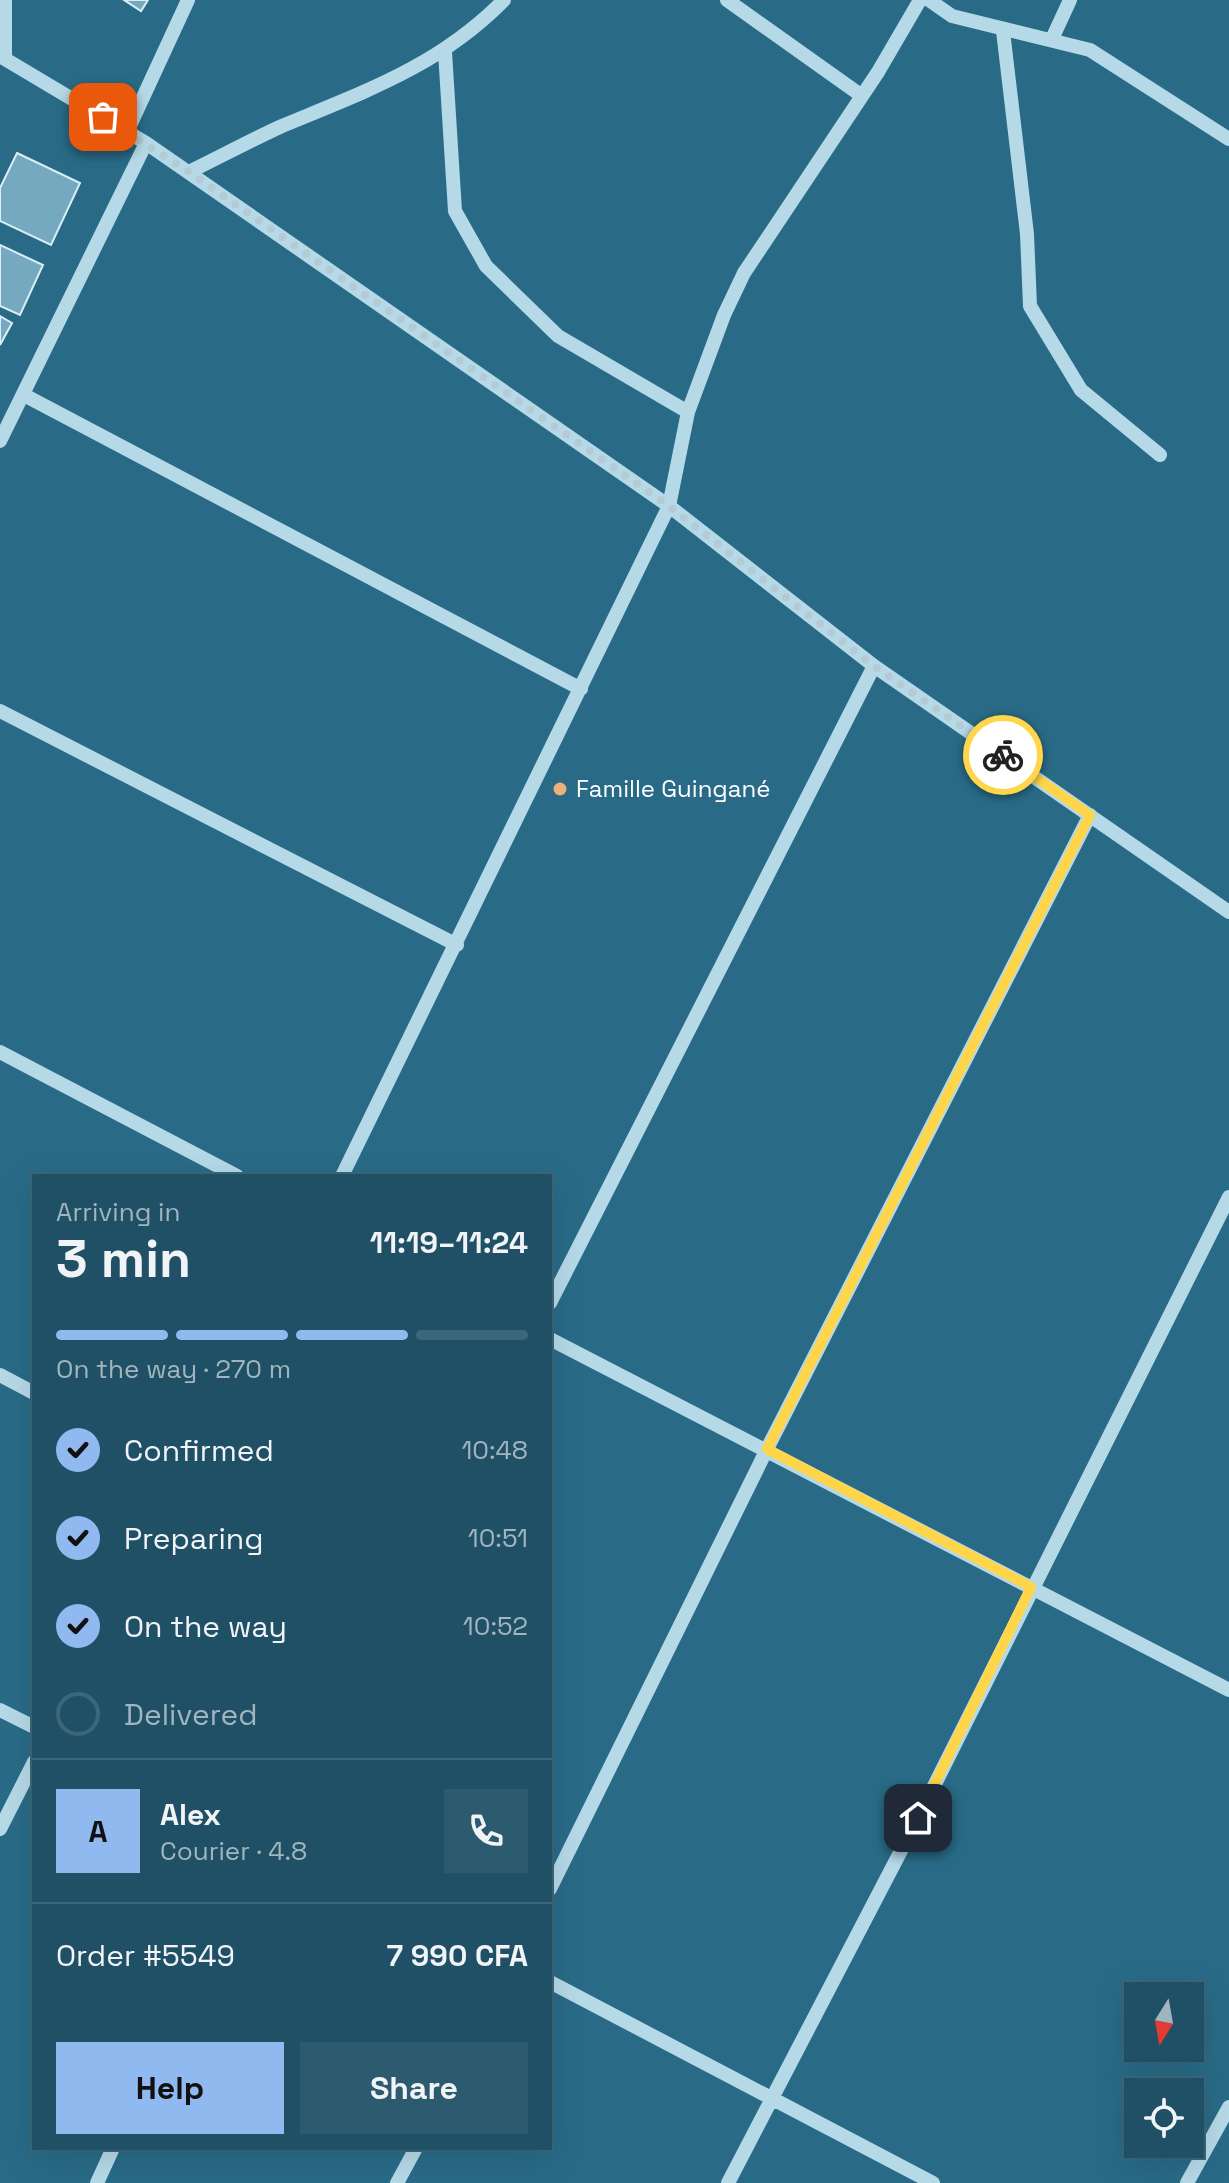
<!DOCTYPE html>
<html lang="en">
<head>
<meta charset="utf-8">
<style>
	body { margin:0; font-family:"Space Grotesk",sans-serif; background:#2c5a6e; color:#f1f3f6; height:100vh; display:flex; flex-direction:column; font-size:30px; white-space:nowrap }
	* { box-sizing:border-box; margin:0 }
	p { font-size:26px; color:#a1b5bf }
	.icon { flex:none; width:44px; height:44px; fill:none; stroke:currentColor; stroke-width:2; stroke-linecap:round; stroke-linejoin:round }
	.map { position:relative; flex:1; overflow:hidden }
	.details { position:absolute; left:32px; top:1174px; width:520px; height:976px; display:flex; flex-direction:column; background:#1f5065; border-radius:0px; box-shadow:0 8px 32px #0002,0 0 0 2px #3c6779 }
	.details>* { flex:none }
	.needle { width:52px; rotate:191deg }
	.fabs { position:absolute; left:1124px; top:1982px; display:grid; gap:16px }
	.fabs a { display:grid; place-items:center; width:80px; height:80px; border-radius:0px; background:#1f5065; box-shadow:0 8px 32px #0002,0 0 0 2px #3c6779; font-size:40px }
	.pin { position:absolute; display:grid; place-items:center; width:68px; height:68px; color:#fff; margin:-34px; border-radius:16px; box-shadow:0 4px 12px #0006 }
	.courier { position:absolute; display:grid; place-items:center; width:80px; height:80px; margin:-40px; border:6px solid #ffd54a; border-radius:50%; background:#fff; color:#222; box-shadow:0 2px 10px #0007 }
	.overview em { font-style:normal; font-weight:700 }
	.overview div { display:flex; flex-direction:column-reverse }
	.overview { display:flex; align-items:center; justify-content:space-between; height:136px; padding:0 24px }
	h1 { font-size:52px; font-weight:700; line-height:60px }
	.bar { display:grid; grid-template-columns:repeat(4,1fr); gap:12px 8px; align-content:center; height:96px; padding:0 24px }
	.bar i { height:10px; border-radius:6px; background:#3c6779 }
	.bar .on { background:#90b9f0 }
	.bar p { grid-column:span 4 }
	.line { display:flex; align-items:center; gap:20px; padding:0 24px; border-top:2px solid #3c6779 }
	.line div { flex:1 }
	.round { display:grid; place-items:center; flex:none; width:84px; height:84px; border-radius:0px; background:#2c5a6e }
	ol { padding:0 24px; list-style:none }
	li { display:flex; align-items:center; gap:24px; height:88px }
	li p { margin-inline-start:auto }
	li .icon { padding:8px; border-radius:50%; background:#90b9f0; color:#111; stroke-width:4 }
	li:last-child { color:#a1b5bf }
	li i { width:44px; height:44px; border:4px solid #3c6779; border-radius:50% }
	.button { display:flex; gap:16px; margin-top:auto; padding:16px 24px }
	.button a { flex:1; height:92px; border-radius:0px; background:#90b9f0; color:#111; font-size:32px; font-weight:700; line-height:92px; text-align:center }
	.button a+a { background:#2c5a6e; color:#f1f3f6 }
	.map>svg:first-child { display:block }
	.building { fill:#75a9bf; stroke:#d9eef6; stroke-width:2 }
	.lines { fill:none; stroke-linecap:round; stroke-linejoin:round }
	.minor { stroke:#b6d9e8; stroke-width:14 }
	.done { stroke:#b4cbd5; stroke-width:8; stroke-dasharray:0 14.4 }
	.route { stroke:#ffd54a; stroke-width:10 }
	.poi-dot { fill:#efb07d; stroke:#296b87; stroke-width:3 }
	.labels { text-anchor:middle; stroke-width:8; stroke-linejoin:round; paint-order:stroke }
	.poi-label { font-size:24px; fill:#fff; stroke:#296b87; text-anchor:start }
</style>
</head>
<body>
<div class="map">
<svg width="1229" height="2183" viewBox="0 0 1229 2183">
	<rect width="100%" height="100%" fill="#296b87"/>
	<path class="building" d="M124 0H148L141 11Z
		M17 153 80 183 51 245 0 221V188Z
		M0 245 43 265 20 315 0 306Z
		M0 316 12 323 0 345Z"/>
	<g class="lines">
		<path class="minor" d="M727 0 862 96
			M929 0 952 16 1090 50 1229 139
			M1003 31 1027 234 1030 306 1081 390 1160 455
			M1052 39 1070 0
			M445 52 455 211 486 266 558 336 688 412
			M0 56 146 143 669 506 874 666 1229 912
			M5 59V0
			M127 132 188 0
			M189 172C220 157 251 140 282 126 366 91 439 66 504 0
			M24 395 581 689
			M0 441 146 143
			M0 711 457 945
			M0 1052 237 1176
			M342 1176 669 506 688 412 724 315 744 273 878 72 920 0
			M550 1303 874 666
			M550 1339 1229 1690
			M0 1375 34 1393
			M0 1710 34 1727
			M0 1829 34 1762
			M550 1889 767 1449 1090 815
			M550 1982 933 2183
			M97 2183 113 2148
			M397 2183 416 2148
			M728 2183 918 1818 1229 1197
			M1187 2183 1229 2107"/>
	</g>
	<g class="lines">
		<path class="done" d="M103 117 189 172 669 506 874 666 1003 755"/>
		<path class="route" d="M918 1818 1031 1587 767 1449 1090 815 1003 755"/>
	</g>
	<circle class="poi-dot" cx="560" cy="789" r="8"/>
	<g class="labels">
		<g class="poi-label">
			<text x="576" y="797">Famille Guingané</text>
		</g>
	</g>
</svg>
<div class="fabs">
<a><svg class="needle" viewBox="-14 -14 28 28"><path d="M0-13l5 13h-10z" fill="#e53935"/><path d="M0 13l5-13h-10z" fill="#a1b5bf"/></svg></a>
<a><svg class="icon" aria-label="locate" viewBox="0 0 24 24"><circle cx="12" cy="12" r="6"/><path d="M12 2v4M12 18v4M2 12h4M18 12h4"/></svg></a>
</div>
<div class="pin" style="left:103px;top:117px;background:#ea580c"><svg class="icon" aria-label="bag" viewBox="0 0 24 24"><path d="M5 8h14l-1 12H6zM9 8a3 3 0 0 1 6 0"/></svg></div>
<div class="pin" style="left:918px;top:1818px;background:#1f2937"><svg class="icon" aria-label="home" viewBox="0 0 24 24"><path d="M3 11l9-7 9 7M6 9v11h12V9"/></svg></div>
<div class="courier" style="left:1003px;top:755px"><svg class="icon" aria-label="bike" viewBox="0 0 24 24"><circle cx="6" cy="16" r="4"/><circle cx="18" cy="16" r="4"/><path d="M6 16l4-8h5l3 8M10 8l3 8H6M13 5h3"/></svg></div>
<section class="details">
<div class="overview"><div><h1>3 min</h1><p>Arriving in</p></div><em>11:19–11:24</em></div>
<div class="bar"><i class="on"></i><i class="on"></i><i class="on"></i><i></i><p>On the way · 270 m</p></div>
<ol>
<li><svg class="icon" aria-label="check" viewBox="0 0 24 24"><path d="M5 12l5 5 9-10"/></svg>Confirmed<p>10:48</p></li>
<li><svg class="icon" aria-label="check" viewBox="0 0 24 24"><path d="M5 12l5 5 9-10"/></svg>Preparing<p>10:51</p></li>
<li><svg class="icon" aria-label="check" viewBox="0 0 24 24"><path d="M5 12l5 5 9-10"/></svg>On the way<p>10:52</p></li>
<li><i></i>Delivered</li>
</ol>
<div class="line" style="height:144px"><b class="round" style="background:#90b9f0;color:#111">A</b><div><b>Alex</b><p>Courier · 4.8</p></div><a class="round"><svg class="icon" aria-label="phone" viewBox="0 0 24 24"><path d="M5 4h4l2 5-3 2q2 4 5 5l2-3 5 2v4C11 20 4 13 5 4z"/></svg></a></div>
<div class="line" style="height:104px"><div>Order #5549</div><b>7 990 CFA</b></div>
<div class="button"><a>Help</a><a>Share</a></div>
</section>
</div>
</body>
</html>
